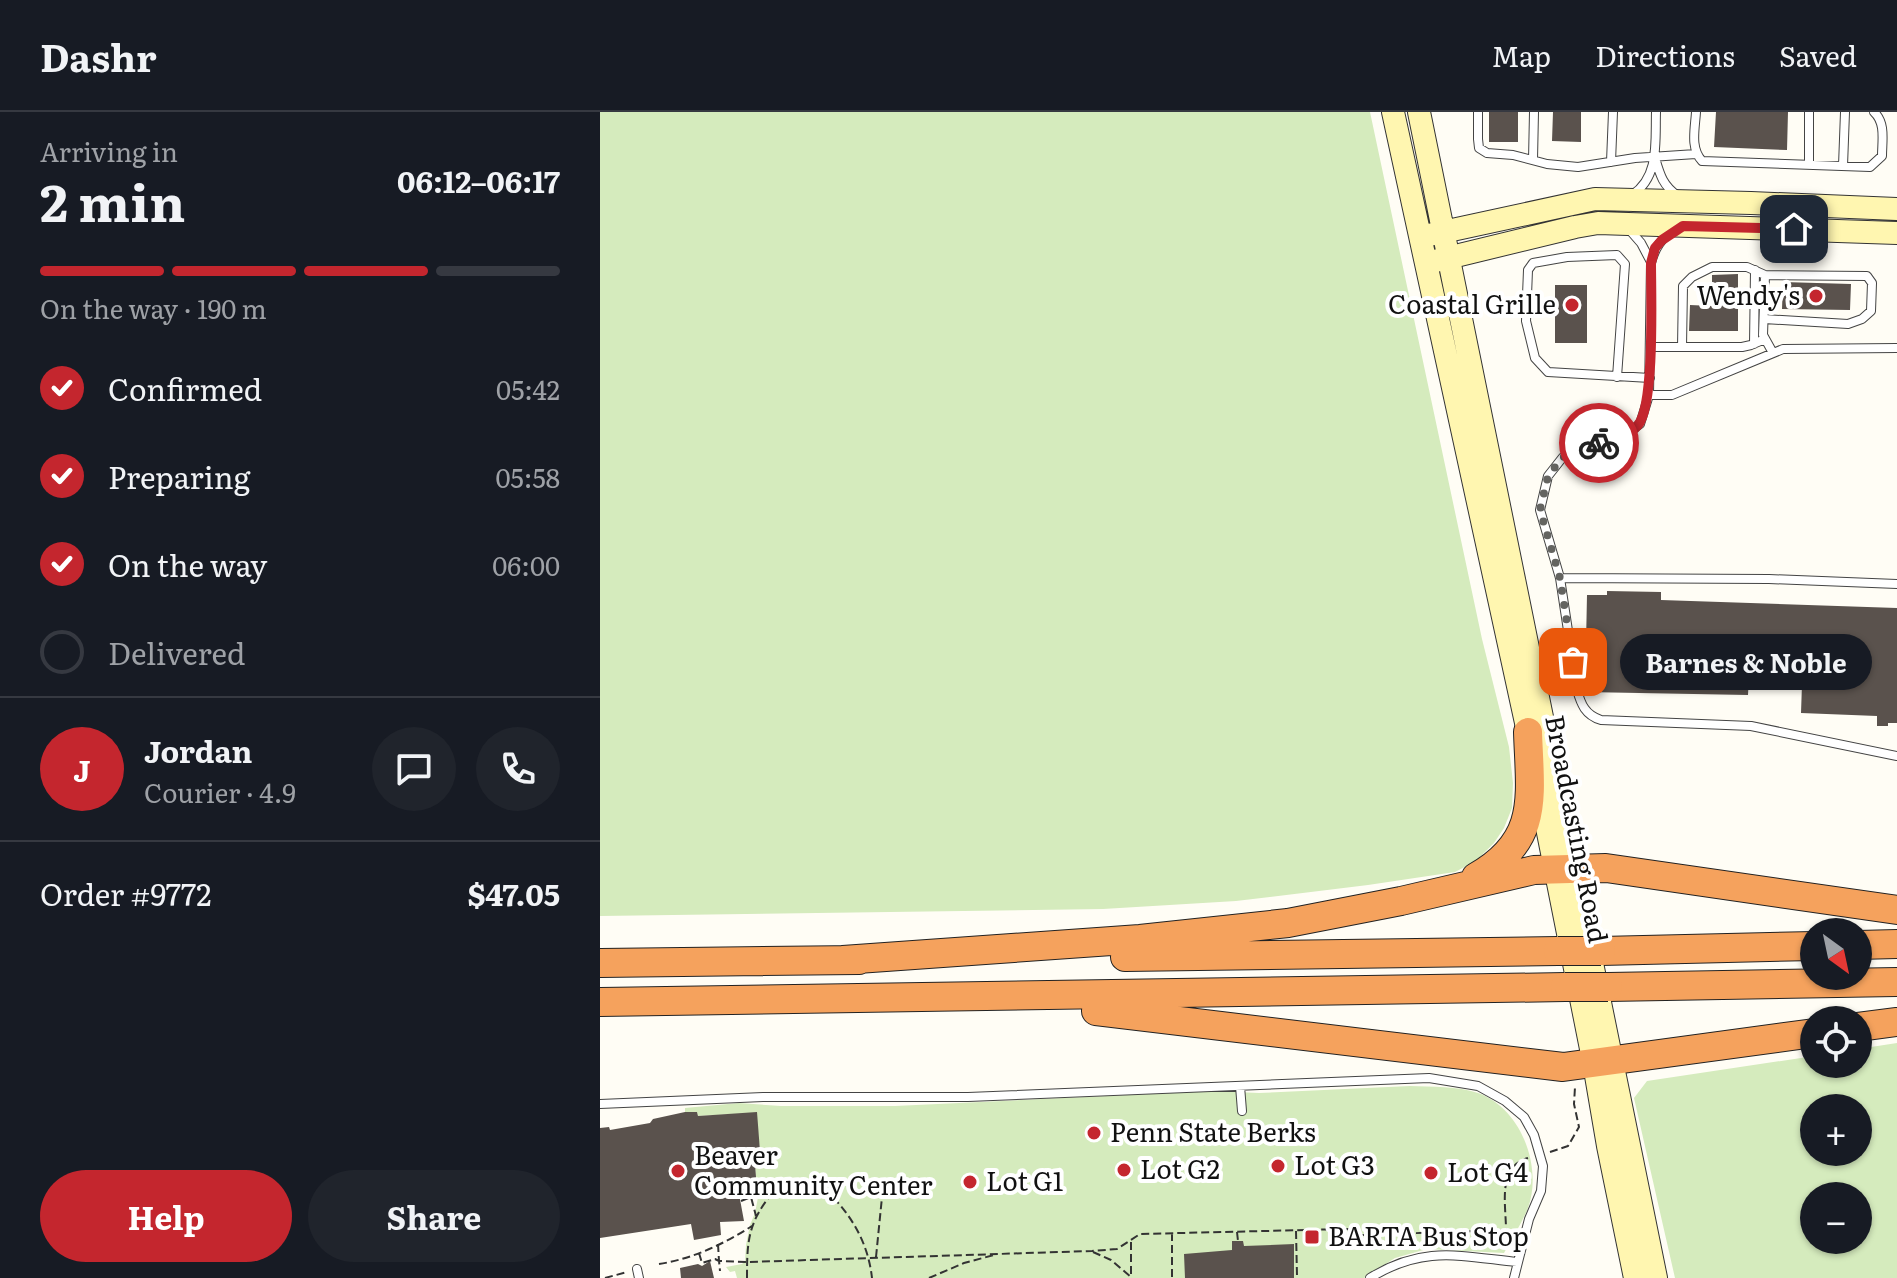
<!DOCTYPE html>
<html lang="en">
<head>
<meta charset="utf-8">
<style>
	body { margin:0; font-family:Literata,serif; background:#20242c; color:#f1f3f6; height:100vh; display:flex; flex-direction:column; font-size:30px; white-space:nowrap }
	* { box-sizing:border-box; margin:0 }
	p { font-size:26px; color:#9ea1a6 }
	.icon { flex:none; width:44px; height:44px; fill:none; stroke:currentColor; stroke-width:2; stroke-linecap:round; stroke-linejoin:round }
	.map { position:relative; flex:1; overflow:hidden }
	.drawer { display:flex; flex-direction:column; background:#171b24; width:600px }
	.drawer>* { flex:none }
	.needle { width:52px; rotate:147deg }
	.buttons { position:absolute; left:1200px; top:806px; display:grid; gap:16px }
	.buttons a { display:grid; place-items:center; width:72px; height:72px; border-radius:50%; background:#171b24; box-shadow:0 2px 6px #0004; font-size:40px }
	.pin { position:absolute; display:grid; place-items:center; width:68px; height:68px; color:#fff; margin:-34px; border-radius:16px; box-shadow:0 4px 12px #0006 }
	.courier { position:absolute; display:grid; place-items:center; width:80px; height:80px; margin:-40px; border:6px solid #c4262e; border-radius:50%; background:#fff; color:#222; box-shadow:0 2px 10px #0007 }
	.bubble { position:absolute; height:56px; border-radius:28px; background:#171b24; box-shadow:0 2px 6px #0004; font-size:26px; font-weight:700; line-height:56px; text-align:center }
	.overview em { font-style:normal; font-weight:700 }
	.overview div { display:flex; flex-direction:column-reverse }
	.overview { display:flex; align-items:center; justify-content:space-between; height:136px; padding:0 40px }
	h1 { font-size:52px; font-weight:700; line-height:60px }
	.bar { display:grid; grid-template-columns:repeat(4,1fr); gap:12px 8px; align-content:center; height:96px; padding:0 40px }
	.bar i { height:10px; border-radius:6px; background:#363941 }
	.bar .on { background:#c4262e }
	.bar p { grid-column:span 4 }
	.line { display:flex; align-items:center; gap:20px; padding:0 40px; border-top:2px solid #363941 }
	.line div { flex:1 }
	.round { display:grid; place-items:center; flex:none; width:84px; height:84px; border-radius:42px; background:#20242c }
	ol { padding:0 40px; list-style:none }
	li { display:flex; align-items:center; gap:24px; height:88px }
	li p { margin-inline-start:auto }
	li .icon { padding:8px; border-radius:50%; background:#c4262e; color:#fff; stroke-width:4 }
	li:last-child { color:#9ea1a6 }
	li i { width:44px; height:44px; border:4px solid #363941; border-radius:50% }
	.cta { display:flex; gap:16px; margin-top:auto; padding:16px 40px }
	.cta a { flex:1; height:92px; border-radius:48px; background:#c4262e; color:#fff; font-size:32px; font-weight:700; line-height:92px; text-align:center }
	.cta a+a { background:#20242c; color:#f1f3f6 }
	header { display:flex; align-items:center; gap:48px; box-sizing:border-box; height:112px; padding:0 40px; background:#171b24; border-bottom:2px solid #363941 }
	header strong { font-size:38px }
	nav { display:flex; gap:44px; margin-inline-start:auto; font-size:28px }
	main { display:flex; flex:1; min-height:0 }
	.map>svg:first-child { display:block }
	.green { fill:#d5ebbd; fill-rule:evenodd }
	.building { fill:#5a524d }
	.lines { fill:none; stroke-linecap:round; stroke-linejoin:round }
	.lane-casing { stroke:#444; stroke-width:10 }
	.secondary-casing { stroke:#333; stroke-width:24 }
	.highway-casing { stroke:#222; stroke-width:30 }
	.path { stroke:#333; stroke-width:2; stroke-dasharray:8 4; stroke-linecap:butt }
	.lane { stroke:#fff; stroke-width:8 }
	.secondary { stroke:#fff6b0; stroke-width:22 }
	.highway { stroke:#f5a25d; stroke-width:28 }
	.highway-bridge-casing { stroke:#222; stroke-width:30; stroke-linecap:butt }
	.highway-bridge { stroke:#f5a25d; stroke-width:28 }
	.done { stroke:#646461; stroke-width:8; stroke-dasharray:0 14.4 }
	.route { stroke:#c4262e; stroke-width:10 }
	.poi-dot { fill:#c4262e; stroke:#fff; stroke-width:3 }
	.labels { text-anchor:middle; stroke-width:8; stroke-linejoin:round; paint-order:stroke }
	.poi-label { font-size:26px; fill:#111; stroke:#fff; text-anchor:start }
	.street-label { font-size:26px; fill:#111; stroke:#fff }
</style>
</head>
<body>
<header>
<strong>Dashr</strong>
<nav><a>Map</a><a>Directions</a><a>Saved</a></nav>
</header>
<main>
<section class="drawer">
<div class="overview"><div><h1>2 min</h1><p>Arriving in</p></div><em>06:12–06:17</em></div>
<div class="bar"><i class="on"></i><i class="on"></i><i class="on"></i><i></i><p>On the way · 190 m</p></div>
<ol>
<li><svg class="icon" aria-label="check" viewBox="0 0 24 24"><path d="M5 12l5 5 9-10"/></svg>Confirmed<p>05:42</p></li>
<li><svg class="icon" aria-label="check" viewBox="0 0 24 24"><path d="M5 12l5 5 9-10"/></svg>Preparing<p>05:58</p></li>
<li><svg class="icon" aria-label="check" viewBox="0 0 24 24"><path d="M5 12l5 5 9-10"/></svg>On the way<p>06:00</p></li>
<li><i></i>Delivered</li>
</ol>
<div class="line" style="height:144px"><b class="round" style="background:#c4262e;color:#fff">J</b><div><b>Jordan</b><p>Courier · 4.9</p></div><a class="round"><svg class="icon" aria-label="chat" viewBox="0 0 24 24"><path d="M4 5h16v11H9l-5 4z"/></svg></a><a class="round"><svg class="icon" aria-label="phone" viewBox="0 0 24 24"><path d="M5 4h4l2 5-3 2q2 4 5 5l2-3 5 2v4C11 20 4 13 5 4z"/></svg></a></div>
<div class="line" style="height:104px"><div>Order #9772</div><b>$47.05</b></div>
<div class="cta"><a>Help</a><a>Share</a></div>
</section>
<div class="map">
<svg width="1297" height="1166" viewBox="0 0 1297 1166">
	<rect width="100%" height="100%" fill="#fffdf5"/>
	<path class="green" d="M0 0H770L882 527 909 635 913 671 912 696 904 716 894 731 876 749 855 760 768 773 636 789 503 797 0 804Z
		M1297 931V1166H1075L1034 986 1047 969 1214 944V952H1258V937ZM1214 996H1258V1040H1214ZM1214 1084H1258V1128H1214Z
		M810 974C832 975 857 974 878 981 921 996 943 1055 928 1096 922 1111 912 1126 904 1141L827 1137 795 1146 764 1166H137L135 1159 130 1160 126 1155 142 1152 145 1149 146 1133 150 1113 155 1101 159 1080 157 1078 154 1039H160L156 1001 98 1004 97 1000H85V996L139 991 181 994H295L612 979 659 981Z"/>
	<path class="building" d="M889 0H918V30H889Z
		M953 0H981V30L952 29Z
		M1116 0H1188L1187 38 1114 35Z
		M1138 162V219H1089L1090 193 1112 194V163Z
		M1183 170 1251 172 1250 198 1182 197Z
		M955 173H987V231H955Z
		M1007 479 1061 480V488L1297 496V611H1288V614H1277V604L1201 601 1202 572 1171 571 1172 564 1149 563 1148 583 985 580 987 483H1007Z
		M85 1000H97L98 1004 157 1000 160 1039H154L157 1078 139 1082 144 1109 120 1110 121 1123 94 1128 91 1112 0 1126V1016L9 1015 10 1018 50 1011 53 1007Z
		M632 1129H643L644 1134 694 1132V1166H585L584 1142 632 1138Z
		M110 1149 114 1166H81L80 1156 98 1152 102 1154Z"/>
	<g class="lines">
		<g class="lane-casing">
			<path id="lane" d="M878 0V27L879 36 887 41 913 43 947 52 978 55 1035 46 1096 42
				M1096 0C1095 17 1090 36 1102 49L1270 55 1282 44C1282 29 1286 11 1274 0
				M1209 0V53
				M1055 46C1060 63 1063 74 1078 84
				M933 48 934 0
				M1011 50 1013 0
				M1243 54 1245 0
				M1032 83C1060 65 1055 29 1056 0
				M1027 115 1041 131 1051 150
				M1075 118C1061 126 1055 136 1051 151L1049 283 1040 312 1018 328 994 332 963 345 948 364 940 398 960 466 977 578C981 592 985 603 1001 608L1151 614 1297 644
				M1165 163 1163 223 1173 241
				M1154 232 1155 158
				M1050 235H1142L1151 233 1165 227
				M1082 235 1083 174 1092 165 1112 155H1147L1165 163 1267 164 1272 171 1271 199 1262 207 1248 212 1164 207
				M1017 265 1025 152 1017 143 967 145 933 151 928 158 926 209 935 246 948 260 1050 266
				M1049 283H1072L1183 237 1297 236
				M960 466 1169 467 1297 472
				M640 974 642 999
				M0 992 163 985H368L829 966 878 974 905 989 924 1005 934 1023 943 1054 941 1079 929 1107 914 1166
				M37 1157 39 1166
				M770 1166C823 1133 859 1144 917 1150"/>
		</g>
		<g class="secondary-casing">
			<path id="secondary" d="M793 0 928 620 994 952 1008 1034 1035 1166
				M819 0 1056 1166
				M829 123 995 87 1151 91 1297 97
				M835 149 975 115 998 111 1297 121"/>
		</g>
		<g class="highway-casing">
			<path id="highway" d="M876 765C941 728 930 684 928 620
				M1258 833 1297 832
				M1001 839 1214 834
				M525 845 958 839
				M243 848 540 827 688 811 801 789 934 758 1006 756 1297 798
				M0 851 259 848
				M1008 875 1297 870
				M0 890 965 875
				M496 899 963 955 1214 921
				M1258 915 1297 910"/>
		</g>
		<path class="path" d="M950 1040 968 1034 979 1015 974 992 975 975
			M225 1077C251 1102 268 1130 272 1166
			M140 1084 164 1077 174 1079 195 1078
			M141 1089 151 1085 156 1104
			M696 1119 697 1164
			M637 1120 638 1129
			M572 1121V1166
			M531 1130V1164
			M118 1132 119 1149 147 1150 492 1139 517 1137 540 1122 747 1117 762 1123 906 1118C906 1092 897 1055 928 1046
			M493 1140 511 1148 531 1165
			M99 1141 102 1151 115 1147 119 1149 120 1159
			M276 1145 283 1075
			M59 1152C92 1147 124 1132 152 1114
			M5 1166 27 1160
			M147 1166C147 1128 148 1110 174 1079
			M329 1166 364 1151 394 1143"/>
		<use href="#lane" class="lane"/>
		<use href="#secondary" class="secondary"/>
		<use href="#highway" class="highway"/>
		<g class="highway-bridge-casing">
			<path id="highway-bridge" d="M958 839H1001
				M965 875H1008"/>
		</g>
		<use href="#highway-bridge" class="highway-bridge"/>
	</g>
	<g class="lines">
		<path class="done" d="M973 550 960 466 940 398 948 364 963 345 999 331"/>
		<path class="route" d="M999 331C1014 329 1028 325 1038 313 1055 293 1051 182 1051 151L1055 136 1062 128 1083 114 1194 117"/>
	</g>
	<g class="poi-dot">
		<circle cx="1216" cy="184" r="8"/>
		<circle cx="972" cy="193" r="8"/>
		<circle cx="494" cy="1021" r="8"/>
		<circle cx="678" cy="1054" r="8"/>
		<circle cx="524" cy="1058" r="8"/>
		<circle cx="78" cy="1059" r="8"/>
		<circle cx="831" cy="1061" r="8"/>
		<circle cx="370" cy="1070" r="8"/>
		<rect x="704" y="1117" width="16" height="16" rx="4"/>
	</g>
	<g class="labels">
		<g class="poi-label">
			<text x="1200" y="193" text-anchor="end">Wendy's</text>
			<text x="956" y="202" text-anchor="end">Coastal Grille</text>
			<text x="510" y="1030">Penn State Berks</text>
			<text x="94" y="1053">Beaver<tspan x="94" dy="30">Community Center</tspan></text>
			<text x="694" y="1063">Lot G3</text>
			<text x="540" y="1067">Lot G2</text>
			<text x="847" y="1070">Lot G4</text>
			<text x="386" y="1079">Lot G1</text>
			<text x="728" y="1134">BARTA Bus Stop</text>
		</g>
		<g class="street-label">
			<text transform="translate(976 717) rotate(79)" y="9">Broadcasting Road</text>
		</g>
	</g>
</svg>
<div class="buttons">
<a><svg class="needle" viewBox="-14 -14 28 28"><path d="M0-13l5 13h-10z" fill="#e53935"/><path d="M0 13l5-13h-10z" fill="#9ea1a6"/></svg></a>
<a><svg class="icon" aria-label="locate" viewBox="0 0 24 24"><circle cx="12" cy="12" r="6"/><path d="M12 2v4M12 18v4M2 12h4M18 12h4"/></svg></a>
<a>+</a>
<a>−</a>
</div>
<div class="pin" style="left:973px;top:550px;background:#ea580c"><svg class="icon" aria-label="bag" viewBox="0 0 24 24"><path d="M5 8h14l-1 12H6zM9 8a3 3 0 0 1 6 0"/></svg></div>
<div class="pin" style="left:1194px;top:117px;background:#1f2937"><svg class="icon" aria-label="home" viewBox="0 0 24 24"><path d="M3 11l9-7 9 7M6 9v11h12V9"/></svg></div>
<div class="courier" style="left:999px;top:331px"><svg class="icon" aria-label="bike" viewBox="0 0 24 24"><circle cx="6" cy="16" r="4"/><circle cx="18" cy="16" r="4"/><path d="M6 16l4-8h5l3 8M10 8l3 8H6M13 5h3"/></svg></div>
<div class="bubble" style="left:1020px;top:522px;width:252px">Barnes &amp; Noble</div>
</div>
</main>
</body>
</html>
